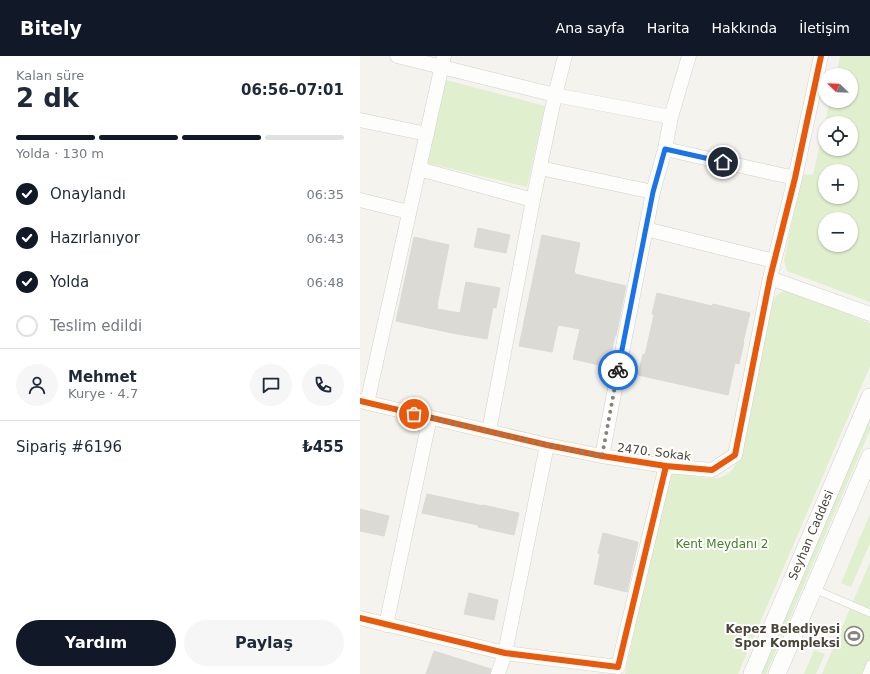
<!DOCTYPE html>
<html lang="tr">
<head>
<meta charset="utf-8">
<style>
	body { margin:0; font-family:"DejaVu Sans",sans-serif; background:#f6f6f7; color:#1f2937; height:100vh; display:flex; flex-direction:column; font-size:15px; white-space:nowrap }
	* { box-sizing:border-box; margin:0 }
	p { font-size:13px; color:#747a83 }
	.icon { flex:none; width:22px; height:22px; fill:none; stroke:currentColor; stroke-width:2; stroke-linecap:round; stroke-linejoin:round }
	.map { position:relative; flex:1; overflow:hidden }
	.panel { display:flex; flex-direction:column; background:#fff; width:360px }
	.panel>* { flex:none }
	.needle { width:26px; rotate:293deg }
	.controls { position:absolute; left:458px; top:12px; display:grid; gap:8px }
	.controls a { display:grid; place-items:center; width:40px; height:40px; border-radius:50%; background:#fff; box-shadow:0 1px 3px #0004; font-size:20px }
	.pin { position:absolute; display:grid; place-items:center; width:34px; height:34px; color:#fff; margin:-17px; border:2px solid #fff; border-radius:50%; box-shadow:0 1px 4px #0007 }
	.courier { position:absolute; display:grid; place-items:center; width:40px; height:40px; margin:-20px; border:3px solid #1a73e8; border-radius:50%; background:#fff; color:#222; box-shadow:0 1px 5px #0007 }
	.overview em { font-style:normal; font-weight:800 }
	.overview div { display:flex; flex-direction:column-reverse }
	.overview { display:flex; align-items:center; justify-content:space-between; height:68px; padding:0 16px }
	h1 { font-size:26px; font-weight:800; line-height:30px }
	.bar { display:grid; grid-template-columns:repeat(4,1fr); gap:6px 4px; align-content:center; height:48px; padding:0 16px }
	.bar i { height:5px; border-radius:3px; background:#e0e1e3 }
	.bar .current { background:#111827 }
	.bar p { grid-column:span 4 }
	.line { display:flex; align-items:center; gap:10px; padding:0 16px; border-top:1px solid #e0e1e3 }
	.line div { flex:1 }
	.round { display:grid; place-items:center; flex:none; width:42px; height:42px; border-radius:21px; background:#f6f6f7 }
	ol { padding:0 16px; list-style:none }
	li { display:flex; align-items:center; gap:12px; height:44px }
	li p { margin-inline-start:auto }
	li .icon { padding:4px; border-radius:50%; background:#111827; color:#fff; stroke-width:4 }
	li:last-child { color:#747a83 }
	li i { width:22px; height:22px; border:2px solid #e0e1e3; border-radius:50% }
	.button { display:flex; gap:8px; margin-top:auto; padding:8px 16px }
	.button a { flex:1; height:46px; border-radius:24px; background:#111827; color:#fff; font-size:16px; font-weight:800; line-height:46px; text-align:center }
	.button a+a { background:#f6f6f7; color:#1f2937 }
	header { display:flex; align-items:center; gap:24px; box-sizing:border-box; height:56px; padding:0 20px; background:#111827; color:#fff }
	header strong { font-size:19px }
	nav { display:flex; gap:22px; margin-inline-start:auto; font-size:14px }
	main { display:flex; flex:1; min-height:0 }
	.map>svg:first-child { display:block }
	.green { fill:#e0efce; fill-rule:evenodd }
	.building { fill:#dcdad5; stroke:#dcdad4 }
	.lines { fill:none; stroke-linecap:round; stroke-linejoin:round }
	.service-casing { stroke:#d2d0cb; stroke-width:8 }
	.minor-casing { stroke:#d2d0cb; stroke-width:15 }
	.tertiary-casing { stroke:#d2d0cb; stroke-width:18 }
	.service { stroke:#fdfdfc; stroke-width:7 }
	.minor { stroke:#fdfdfc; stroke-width:14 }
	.tertiary { stroke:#fdfdfc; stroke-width:17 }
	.cycleway-casing { stroke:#fff; stroke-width:8 }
	.cycleway { stroke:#e8590c; stroke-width:6 }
	.done { stroke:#868278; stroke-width:4; stroke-dasharray:0 7.2 }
	.route { stroke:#1a73e8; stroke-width:5 }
	.labels { text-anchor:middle; stroke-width:4; stroke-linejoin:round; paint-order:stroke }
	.street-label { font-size:12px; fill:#4b4539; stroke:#fff }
	.park-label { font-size:12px; fill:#458128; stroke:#fff }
	.poi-label { font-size:12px; font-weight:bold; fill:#4b4539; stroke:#fff; text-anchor:end }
</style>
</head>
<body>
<header>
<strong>Bitely</strong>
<nav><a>Ana sayfa</a><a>Harita</a><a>Hakkında</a><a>İletişim</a></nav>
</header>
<main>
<section class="panel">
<div class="overview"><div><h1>2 dk</h1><p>Kalan süre</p></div><em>06:56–07:01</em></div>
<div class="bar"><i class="current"></i><i class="current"></i><i class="current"></i><i></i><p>Yolda · 130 m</p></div>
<ol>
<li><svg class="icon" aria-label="check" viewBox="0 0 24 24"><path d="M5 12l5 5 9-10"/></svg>Onaylandı<p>06:35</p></li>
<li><svg class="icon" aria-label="check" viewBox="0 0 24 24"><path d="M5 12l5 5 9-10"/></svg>Hazırlanıyor<p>06:43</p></li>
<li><svg class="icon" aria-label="check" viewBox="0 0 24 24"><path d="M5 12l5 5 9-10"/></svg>Yolda<p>06:48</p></li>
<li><i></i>Teslim edildi</li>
</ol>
<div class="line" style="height:72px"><a class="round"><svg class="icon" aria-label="person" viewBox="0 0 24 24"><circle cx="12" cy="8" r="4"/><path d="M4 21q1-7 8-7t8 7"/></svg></a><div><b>Mehmet</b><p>Kurye · 4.7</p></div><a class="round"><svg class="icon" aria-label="chat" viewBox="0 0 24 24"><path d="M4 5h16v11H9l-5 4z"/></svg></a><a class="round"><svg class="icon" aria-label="phone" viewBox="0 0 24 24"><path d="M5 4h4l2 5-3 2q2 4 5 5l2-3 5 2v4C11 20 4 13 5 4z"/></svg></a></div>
<div class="line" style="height:52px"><div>Sipariş #6196</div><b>₺455</b></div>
<div class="button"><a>Yardım</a><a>Paylaş</a></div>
</section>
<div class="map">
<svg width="510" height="618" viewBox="0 0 510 618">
	<rect width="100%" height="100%" fill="#f4f3ee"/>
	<path class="green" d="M480 0H510V246L427 215 424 205 442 118 453 119 470 45H491V19H476ZM465 67H491V93H465ZM465 115H491V141H465ZM465 163H491V189H465Z
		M86 24 185 50 167 131 67 107Z
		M423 235H429L510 267V310L378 618H265L310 416C323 418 354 426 364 420 371 417 375 410 379 403L413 245 416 240Z
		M510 362V374L406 618H401Z
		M510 458V487L491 531 481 527Z
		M510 506V618H462Z
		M454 594 465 598 456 618H444Z"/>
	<path class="building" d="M118 172 150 179 146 197 114 191Z
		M182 179 220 187 214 216H215V218L266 230 256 280H255L248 311 213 303 220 273 198 269 192 296 159 290Z
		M54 181 89 189 77 250H78L77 253 100 257 106 226 140 232 136 252 133 251 127 283 92 277 36 265Z
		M297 237 352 250 353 248 390 257 383 286H384L379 308 375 307 368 339 278 319 283 298 285 299 294 259 292 258Z
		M67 438 123 450V449L159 457 154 479 118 471V469L62 457Z
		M0 453 29 460 24 480 0 475Z
		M243 477 278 486 267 536 234 528 240 498 238 497Z
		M109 537 138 544 134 564 104 558Z
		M74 595 131 613 130 618H66Z"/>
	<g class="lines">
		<g class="service-casing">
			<path id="service" d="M454 533 510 557
				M506 618 510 608"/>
		</g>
		<g class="minor-casing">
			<path id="minor" d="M37 0 195 39 311 61
				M0 64 67 78
				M305 93 435 122
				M180 112 293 136
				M59 113 173 144
				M0 144 49 156
				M286 173 414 205
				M410 222 510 258
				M0 345 187 389 242 400 306 410 352 414 375 399 410 222 435 122 461 0
				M7 347 84 0
				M129 375 173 144 195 39 205 0
				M242 400 293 136 305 93 311 61 329 0
				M0 562 145 597 258 611 306 410
				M26 569 70 361
				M138 618 145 597 187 389"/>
		</g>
		<g class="tertiary-casing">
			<path id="tertiary" d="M392 618 510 341
				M417 618 510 401"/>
		</g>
		<use href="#service" class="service"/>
		<use href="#minor" class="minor"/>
		<use href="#tertiary" class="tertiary"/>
		<g class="cycleway-casing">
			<path id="cycleway" d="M0 345 187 389 242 400 306 410 352 414 375 399 410 222 435 122 461 0
				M0 562 145 597 258 611 306 410"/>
		</g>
		<use href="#cycleway" class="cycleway"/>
	</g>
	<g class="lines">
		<path class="done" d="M54 358 187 389 242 400 258 314"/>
		<path class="route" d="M258 314 293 136 305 93 363 106"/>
	</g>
	<defs>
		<g id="stadium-ring" transform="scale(1)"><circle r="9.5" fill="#fff" stroke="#868278" stroke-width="1.5"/><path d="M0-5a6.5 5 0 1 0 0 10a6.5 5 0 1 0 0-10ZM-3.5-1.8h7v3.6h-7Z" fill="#868278"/></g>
	</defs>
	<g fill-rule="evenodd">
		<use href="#stadium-ring" x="494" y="580"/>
	</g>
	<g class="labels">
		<g class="street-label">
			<text transform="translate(294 396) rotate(7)" y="4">2470. Sokak</text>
			<text transform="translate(451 479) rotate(-67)" y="4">Seyhan Caddesi</text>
		</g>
		<g class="park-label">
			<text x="362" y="492">Kent Meydanı 2</text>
		</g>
		<g class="poi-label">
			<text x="480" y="577">Kepez Belediyesi<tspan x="480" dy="14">Spor Kompleksi</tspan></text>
		</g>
	</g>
</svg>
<div class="controls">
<a><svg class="needle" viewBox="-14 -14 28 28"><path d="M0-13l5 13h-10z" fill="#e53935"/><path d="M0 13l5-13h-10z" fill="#747a83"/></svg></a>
<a><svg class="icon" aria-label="locate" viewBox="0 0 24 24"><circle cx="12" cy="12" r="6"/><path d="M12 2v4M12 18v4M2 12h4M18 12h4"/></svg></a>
<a>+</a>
<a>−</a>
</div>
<div class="pin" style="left:54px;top:358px;background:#ea580c"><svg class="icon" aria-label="bag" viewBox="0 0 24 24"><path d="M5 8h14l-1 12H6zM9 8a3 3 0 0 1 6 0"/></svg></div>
<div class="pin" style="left:363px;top:106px;background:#1f2937"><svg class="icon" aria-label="home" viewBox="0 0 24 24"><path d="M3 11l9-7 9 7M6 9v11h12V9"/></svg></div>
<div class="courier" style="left:258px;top:314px"><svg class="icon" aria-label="bike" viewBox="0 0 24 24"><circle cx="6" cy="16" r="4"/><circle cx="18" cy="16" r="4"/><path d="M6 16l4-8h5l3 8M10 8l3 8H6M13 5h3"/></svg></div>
</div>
</main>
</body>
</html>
